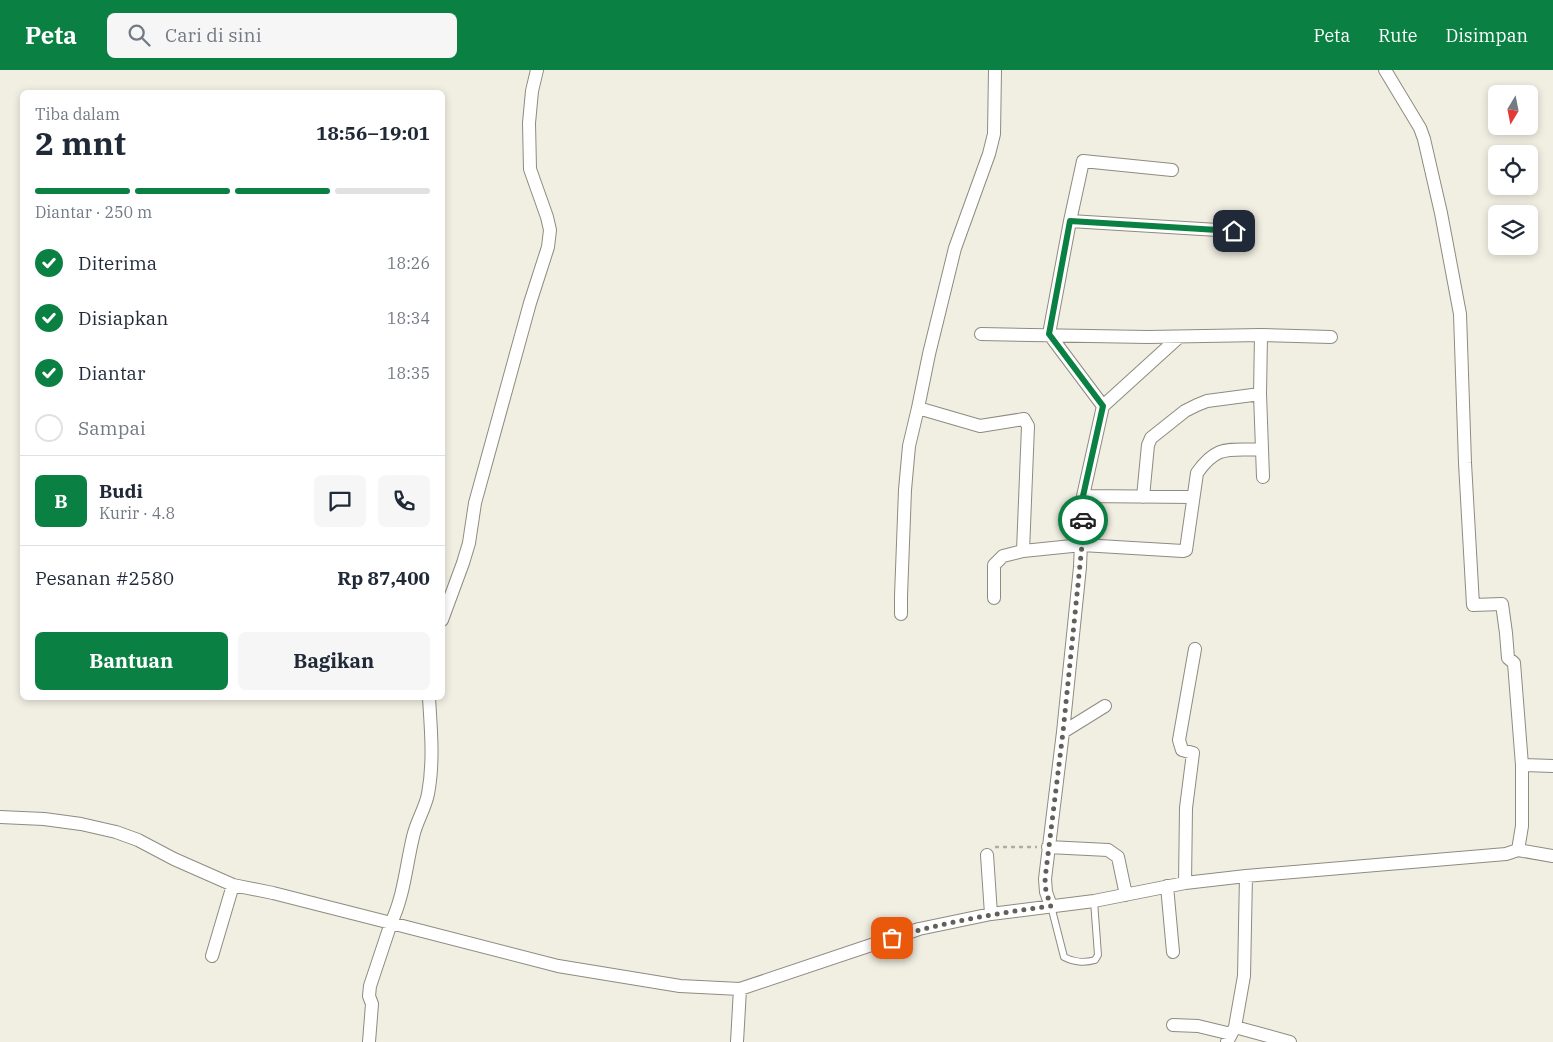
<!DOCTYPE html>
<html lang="id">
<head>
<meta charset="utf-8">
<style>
	body { margin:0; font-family:"IBM Plex Serif",serif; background:#f6f6f7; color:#1f2937; height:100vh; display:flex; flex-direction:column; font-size:19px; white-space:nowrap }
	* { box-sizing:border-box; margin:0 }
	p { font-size:16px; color:#747a83 }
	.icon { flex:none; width:28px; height:28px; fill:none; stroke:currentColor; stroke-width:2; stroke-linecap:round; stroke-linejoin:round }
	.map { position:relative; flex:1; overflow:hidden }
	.panel { position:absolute; left:20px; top:20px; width:425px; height:610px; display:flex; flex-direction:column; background:#fff; border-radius:8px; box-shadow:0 2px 8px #0003 }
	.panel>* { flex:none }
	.needle { width:32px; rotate:190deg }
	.controls { position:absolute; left:1488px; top:15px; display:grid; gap:10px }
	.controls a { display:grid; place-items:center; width:50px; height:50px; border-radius:8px; background:#fff; box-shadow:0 2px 8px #0003; font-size:25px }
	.pin { position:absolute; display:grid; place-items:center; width:42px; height:42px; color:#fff; margin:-21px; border-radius:10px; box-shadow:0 2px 8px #0006 }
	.courier { position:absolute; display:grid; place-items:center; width:50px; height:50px; margin:-25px; border:4px solid #0b8043; border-radius:50%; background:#fff; color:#222; box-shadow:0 1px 6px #0007 }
	.summary em { font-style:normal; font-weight:700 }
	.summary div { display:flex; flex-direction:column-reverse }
	.summary { display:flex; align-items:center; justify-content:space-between; height:85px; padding:0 15px }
	h1 { font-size:32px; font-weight:700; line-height:38px }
	.bar { display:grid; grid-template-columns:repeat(4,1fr); gap:8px 5px; align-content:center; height:60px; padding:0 15px }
	.bar i { height:6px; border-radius:4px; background:#e0e1e3 }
	.bar .active { background:#0b8043 }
	.bar p { grid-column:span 4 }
	.line { display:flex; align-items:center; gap:12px; padding:0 15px; border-top:1px solid #e0e1e3 }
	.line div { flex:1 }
	.round { display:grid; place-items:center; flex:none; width:52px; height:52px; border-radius:8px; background:#f6f6f7 }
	ol { padding:0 15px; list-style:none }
	li { display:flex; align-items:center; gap:15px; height:55px }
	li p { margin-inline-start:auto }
	li .icon { padding:5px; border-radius:50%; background:#0b8043; color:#fff; stroke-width:4 }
	li:last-child { color:#747a83 }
	li i { width:28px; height:28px; border:2px solid #e0e1e3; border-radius:50% }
	.action { display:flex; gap:10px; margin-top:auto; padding:10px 15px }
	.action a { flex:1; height:58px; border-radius:8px; background:#0b8043; color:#fff; font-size:20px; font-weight:700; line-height:58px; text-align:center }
	.action a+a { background:#f6f6f7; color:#1f2937 }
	header { display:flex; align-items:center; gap:30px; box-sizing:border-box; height:70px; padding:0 25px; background:#0b8043; color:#fff }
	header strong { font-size:24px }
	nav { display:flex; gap:28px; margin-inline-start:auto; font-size:18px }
	.search { width:350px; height:45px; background:#f6f6f7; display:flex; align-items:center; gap:12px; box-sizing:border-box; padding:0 18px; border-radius:8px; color:#747a83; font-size:19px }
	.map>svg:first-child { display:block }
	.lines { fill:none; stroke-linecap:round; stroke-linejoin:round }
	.lane-casing { stroke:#8e8b80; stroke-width:8 }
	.street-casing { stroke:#8e8b80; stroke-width:14 }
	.path { stroke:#afada3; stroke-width:2.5; stroke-dasharray:4 4; stroke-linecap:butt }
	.lane { stroke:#fff; stroke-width:6 }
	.street { stroke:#fff; stroke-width:12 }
	.done { stroke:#62605a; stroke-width:5; stroke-dasharray:0 9 }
	.route { stroke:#0b8043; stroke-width:6 }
</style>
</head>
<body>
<header>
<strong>Peta</strong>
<div class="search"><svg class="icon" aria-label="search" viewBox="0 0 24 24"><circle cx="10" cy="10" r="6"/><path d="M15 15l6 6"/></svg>Cari di sini</div>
<nav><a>Peta</a><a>Rute</a><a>Disimpan</a></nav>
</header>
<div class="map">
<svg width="1553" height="972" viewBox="0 0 1553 972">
	<rect width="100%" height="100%" fill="#f1eee2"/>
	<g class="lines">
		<g class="lane-casing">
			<path id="lane" d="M1051 836 1064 887C1073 892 1085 893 1095 890L1098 885 1094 831"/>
		</g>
		<g class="street-casing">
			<path id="street" d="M995 0 994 64 989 84 955 178 929 284 918 338 980 356 1024 349 1028 356 1023 481
				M1070 151 1083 91 1172 100
				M981 264 1148 267 1261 265 1331 267
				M1103 336 1049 264 1070 151 1234 161
				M1262 379 1263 407
				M1083 426 1193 427
				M1143 427 1148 375 1151 368 1185 341 1197 335 1207 331 1260 324 1261 265
				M994 528V495L1003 486 1023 481 1082 475 1183 481 1186 480 1197 403C1218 373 1230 381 1262 379L1260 324
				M901 544V526L905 420 909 376 918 338
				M442 550 463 493 469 473 475 433 530 233 548 177 550 160 547 147 530 99 529 53 532 21 537 0
				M429 628C431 660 434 692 428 724 425 739 416 752 413 767 406 796 404 826 391 853L558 896 680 916 740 919 737 972
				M1063 662 1105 636
				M1522 695 1553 696
				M0 747 44 749 81 754 116 762 138 770 174 789 233 815 273 823 391 853 370 916 369 926 372 934 369 972
				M1048 777 1108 780 1118 787 1126 825
				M1518 780 1553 786
				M987 785 991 844
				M1185 813 1186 738 1193 683 1182 680 1179 670 1195 579
				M1167 816 1173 882
				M1051 836 1046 822 1045 809 1063 662 1080 497 1083 426 1103 336 1179 267
				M212 886 233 815
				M740 919 919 859 991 844 1094 831 1185 813 1246 806 1506 784 1518 780 1522 756V695L1514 593 1508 588 1506 563 1502 534 1473 535 1465 393 1460 244 1441 143 1424 69 1420 58 1385 0
				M1173 955 1198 956 1231 964
				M1235 957 1290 972
				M1227 972 1235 957 1244 906 1246 806"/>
		</g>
		<path class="path" d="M995 777H1037"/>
		<use href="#lane" class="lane"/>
		<use href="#street" class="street"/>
	</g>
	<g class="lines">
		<path class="done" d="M892 868C944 852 997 843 1051 836L1046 822 1045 809 1063 662 1082 475 1083 450"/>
		<path class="route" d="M1083 450V426L1103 336 1049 264 1070 151 1234 161"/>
	</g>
</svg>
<div class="controls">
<a><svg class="needle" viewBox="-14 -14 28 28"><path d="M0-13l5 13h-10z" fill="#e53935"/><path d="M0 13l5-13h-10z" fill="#747a83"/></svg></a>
<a><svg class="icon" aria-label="locate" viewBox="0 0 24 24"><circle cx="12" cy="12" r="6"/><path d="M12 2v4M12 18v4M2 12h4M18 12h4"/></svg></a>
<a><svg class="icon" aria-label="layers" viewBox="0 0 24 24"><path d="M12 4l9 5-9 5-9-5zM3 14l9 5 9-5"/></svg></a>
</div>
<div class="pin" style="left:892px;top:868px;background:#ea580c"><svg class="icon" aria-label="bag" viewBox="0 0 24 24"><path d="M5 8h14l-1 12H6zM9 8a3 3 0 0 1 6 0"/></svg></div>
<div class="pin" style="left:1234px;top:161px;background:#1f2937"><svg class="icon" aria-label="home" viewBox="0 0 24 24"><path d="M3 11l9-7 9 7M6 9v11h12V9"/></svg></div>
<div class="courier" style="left:1083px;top:450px"><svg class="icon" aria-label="car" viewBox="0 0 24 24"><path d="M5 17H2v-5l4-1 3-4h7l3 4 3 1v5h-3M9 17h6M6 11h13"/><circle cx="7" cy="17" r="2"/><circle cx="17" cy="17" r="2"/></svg></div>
<section class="panel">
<div class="summary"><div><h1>2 mnt</h1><p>Tiba dalam</p></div><em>18:56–19:01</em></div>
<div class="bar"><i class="active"></i><i class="active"></i><i class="active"></i><i></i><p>Diantar · 250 m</p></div>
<ol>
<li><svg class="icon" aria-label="check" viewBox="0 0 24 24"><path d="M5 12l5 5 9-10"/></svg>Diterima<p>18:26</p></li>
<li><svg class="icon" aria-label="check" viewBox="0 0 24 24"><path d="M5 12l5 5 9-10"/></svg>Disiapkan<p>18:34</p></li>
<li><svg class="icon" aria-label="check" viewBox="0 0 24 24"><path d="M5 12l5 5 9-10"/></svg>Diantar<p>18:35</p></li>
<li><i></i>Sampai</li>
</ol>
<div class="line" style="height:90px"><b class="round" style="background:#0b8043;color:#fff">B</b><div><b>Budi</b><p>Kurir · 4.8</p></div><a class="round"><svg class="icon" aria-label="chat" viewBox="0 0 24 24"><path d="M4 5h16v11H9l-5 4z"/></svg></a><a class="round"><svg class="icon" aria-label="phone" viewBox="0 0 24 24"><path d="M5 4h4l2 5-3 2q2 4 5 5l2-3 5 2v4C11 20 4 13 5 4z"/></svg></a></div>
<div class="line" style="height:65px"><div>Pesanan #2580</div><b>Rp 87,400</b></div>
<div class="action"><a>Bantuan</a><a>Bagikan</a></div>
</section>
</div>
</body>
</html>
